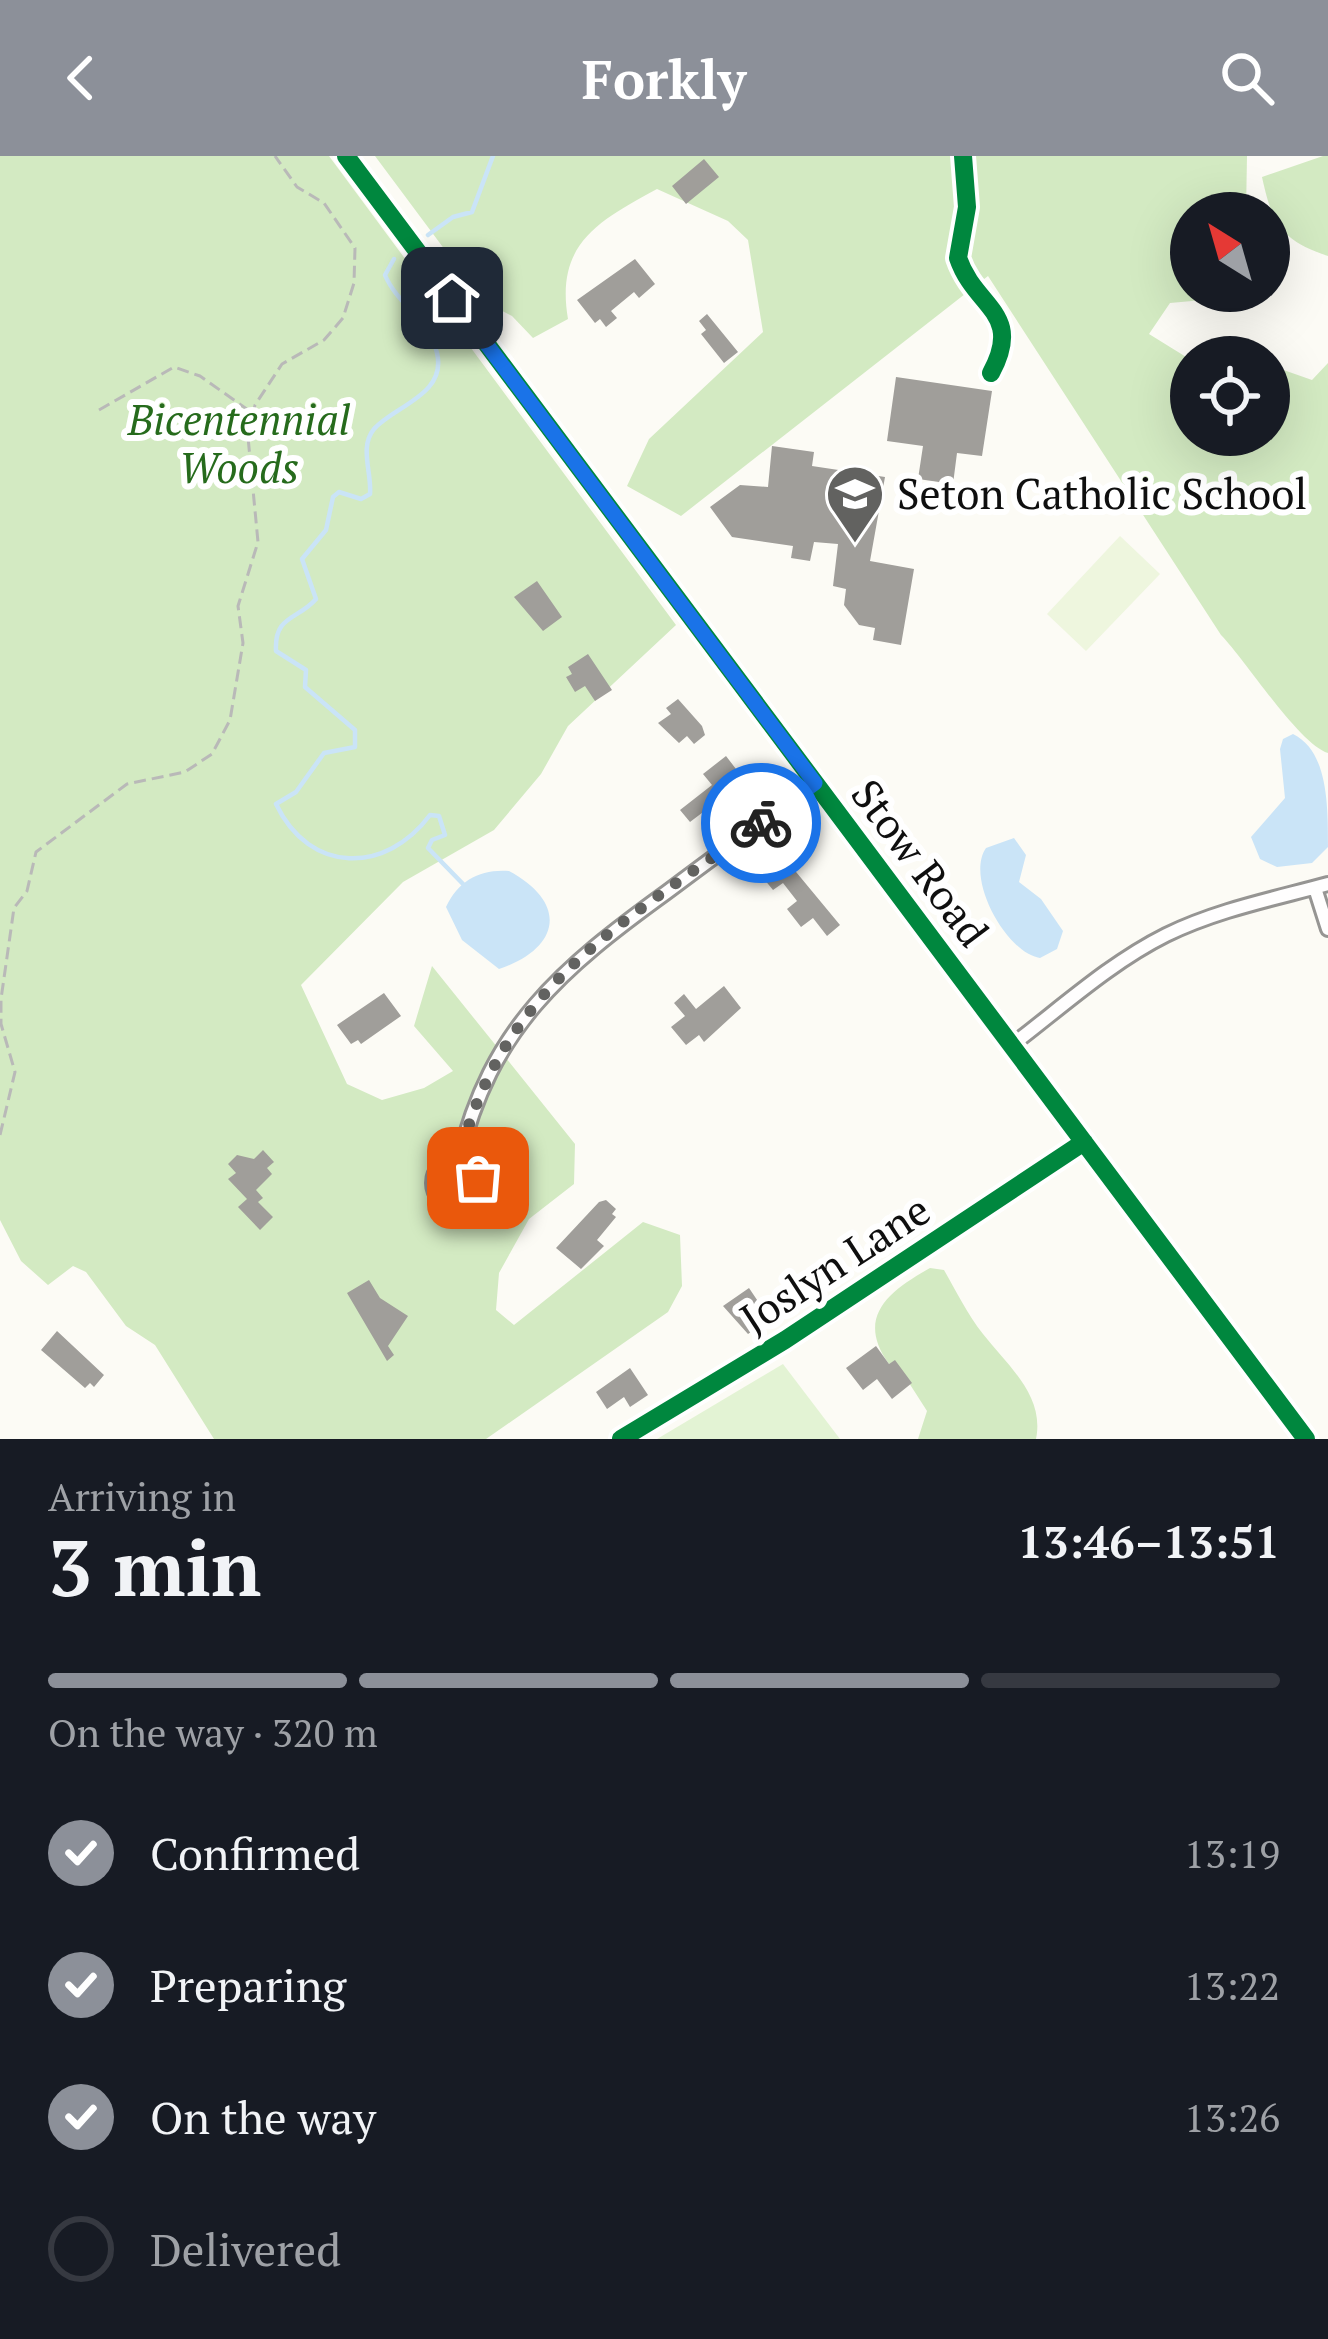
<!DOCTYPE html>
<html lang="en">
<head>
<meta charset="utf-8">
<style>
	body { margin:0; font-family:"PT Serif",serif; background:#242831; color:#f1f3f6; height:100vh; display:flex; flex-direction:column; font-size:45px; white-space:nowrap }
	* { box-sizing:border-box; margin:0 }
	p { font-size:39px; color:#9ea1a6 }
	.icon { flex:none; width:66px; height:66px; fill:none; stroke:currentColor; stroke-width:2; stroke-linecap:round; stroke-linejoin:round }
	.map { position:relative; height:1283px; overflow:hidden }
	.drawer { display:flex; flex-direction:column; background:#171b24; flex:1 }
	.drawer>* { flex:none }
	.needle { width:78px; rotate:323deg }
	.tools { position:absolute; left:1170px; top:36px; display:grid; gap:24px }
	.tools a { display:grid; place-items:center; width:120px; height:120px; border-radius:50%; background:#171b24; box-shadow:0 12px 48px #0002; font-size:60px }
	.pin { position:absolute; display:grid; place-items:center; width:102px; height:102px; color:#fff; margin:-51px; border-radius:24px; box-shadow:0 6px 18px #0006 }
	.courier { position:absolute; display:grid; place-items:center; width:120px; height:120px; margin:-60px; border:9px solid #1a73e8; border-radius:50%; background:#fff; color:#222; box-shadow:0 3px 15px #0007 }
	.summary em { font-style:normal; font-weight:700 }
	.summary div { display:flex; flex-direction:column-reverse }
	.summary { display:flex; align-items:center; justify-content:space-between; height:204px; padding:0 48px }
	h1 { font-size:78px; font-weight:700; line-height:90px }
	.bar { display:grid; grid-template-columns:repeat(4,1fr); gap:18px 12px; align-content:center; height:144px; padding:0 48px }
	.bar i { height:15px; border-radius:9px; background:#363941 }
	.bar .active { background:#8c9099 }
	.bar p { grid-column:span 4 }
	ol { padding:0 48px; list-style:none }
	li { display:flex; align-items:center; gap:36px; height:132px }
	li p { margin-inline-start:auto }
	li .icon { padding:12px; border-radius:50%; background:#8c9099; color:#fff; stroke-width:4 }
	li:last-child { color:#9ea1a6 }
	li i { width:66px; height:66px; border:6px solid #363941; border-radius:50% }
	header { display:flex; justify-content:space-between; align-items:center; height:156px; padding:0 48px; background:#8c9099; color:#fff; font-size:54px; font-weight:700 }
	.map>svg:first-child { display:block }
	.green { fill:#e3f3d4 }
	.forest { fill:#d3eac2 }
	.pitch { fill:#eef6de }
	.water { fill:#cae4f7 }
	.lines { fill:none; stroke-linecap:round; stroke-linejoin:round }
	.stream { stroke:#cae4f7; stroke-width:4.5 }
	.building { fill:#a09e9a }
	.street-casing { stroke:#969593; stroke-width:18 }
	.secondary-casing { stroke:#8c8c89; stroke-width:22 }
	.path { stroke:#b9b9b8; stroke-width:3; stroke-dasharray:12 6; stroke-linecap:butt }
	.street { stroke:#fffefe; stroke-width:12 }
	.secondary { stroke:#f5f5eb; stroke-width:16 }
	.cycleway-casing { stroke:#fff; stroke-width:26 }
	.cycleway { stroke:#00873e; stroke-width:18 }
	.done { stroke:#626260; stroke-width:12; stroke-dasharray:0 21.6 }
	.route { stroke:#1a73e8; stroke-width:15 }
	.labels { text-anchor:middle; stroke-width:12; stroke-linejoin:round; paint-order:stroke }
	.park-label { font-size:42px; font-style:italic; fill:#266b1c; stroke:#fff }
	.poi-label { font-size:42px; fill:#0f0f0f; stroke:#fff; text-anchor:start }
	.street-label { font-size:42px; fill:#0f0f0f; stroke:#fff }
</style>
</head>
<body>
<header><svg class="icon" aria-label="back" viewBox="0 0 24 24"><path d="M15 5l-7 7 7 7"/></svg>Forkly<svg class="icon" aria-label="search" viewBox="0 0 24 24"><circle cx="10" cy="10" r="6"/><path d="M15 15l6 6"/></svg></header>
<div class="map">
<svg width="1328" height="1283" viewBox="0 0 1328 1283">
	<rect width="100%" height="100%" fill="#fcfbf5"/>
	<path class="green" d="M783 1208 840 1283H657Z"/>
	<path class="forest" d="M0 0H329L676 469 568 570 541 618 494 674 403 726 301 829 347 928 382 944 424 932 453 915 414 870 432 810 575 988 574 1028 529 1063 499 1117 496 1154 514 1169 643 1066 680 1079 682 1130 668 1156 486 1283H214L155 1189 126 1170 86 1116 73 1110 48 1129 21 1105 0 1064Z
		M375 0H1247L1246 57H1191V135H1227L1225 142 1170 147 1149 178 1191 204V279H1269V209L1312 224 1328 207V597C1299 588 1247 506 1221 479L988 120 681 360 627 330 649 283 763 176 748 84 728 65 657 33C599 65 555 87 568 163L533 182 512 160 483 145Z
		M1323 0H1328V100C1281 85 1272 67 1262 21Z
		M930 1112 944 1114C956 1135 968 1159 983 1178 1007 1209 1045 1239 1036 1283H918L927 1255 895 1205 889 1208C855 1161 889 1135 930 1112Z"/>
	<path class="pitch" d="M1120 380 1160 418 1086 495 1047 458Z"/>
	<path class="water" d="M1293 578C1328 595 1328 649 1328 691L1312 707 1277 711 1260 703 1251 681 1285 642 1280 593 1283 583Z
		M1014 682 1026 699 1019 726 1041 743 1063 775 1057 793 1040 802C1006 797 965 722 986 692Z
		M509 715C570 748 559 793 499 813L462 784 446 751C459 724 480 713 509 715Z"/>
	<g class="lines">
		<path class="stream" d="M428 79 453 61 472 56 493 0
			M394 103 385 119C397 148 430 165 437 197 447 239 394 250 374 273 359 291 372 317 370 338L361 343 339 336 333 341 326 374 302 403 316 443C298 464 274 459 276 495L306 514 305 531 355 574V591L324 597 296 636 276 648C310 719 386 718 430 659L439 660 445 679 432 684 428 692 463 728"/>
	</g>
	<path class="building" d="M704 3 719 21 686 48 672 30Z
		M635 103 655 128 639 142 634 136 611 155 617 162 606 171 600 163 595 167 577 144Z
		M707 158 738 196 724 207 701 178 706 174 699 165Z
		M896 221 992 235 982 300 957 297 953 328 918 323 923 290 887 285Z
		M772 290 814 296 812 310 885 321 870 405 914 413 901 489 873 484 875 472 859 469 844 449 846 433 833 430 838 388 814 386 810 405 791 402 793 390 732 381 710 351 740 329 768 331Z
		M537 425 562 461 543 475 514 441Z
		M588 498 612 534 595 545 585 530 575 536 566 521 572 518 568 511Z
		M678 543 702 570 705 579 694 588 687 580 679 587 658 567 671 558 666 552Z
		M726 600 736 613 729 618 746 639 731 651 723 641 690 666 680 654 712 629 703 618Z
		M782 699 840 769 827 780 813 762 801 771 787 753 797 745 783 727 773 734 764 723 775 715 770 709Z
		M724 830 741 852 704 886 699 879 686 889 671 871 685 860 674 847 684 838 696 853Z
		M384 837 401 860 361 888 358 884 351 888 337 869Z
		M263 994 274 1006 267 1012 272 1018 256 1034 263 1042 258 1046 273 1061 260 1074 238 1051 247 1043 228 1023 236 1017 228 1008 237 999 254 1003Z
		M606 1044 616 1053 612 1058 616 1061 597 1084 604 1090 581 1113 556 1092 599 1046Z
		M369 1124 380 1142 408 1160 388 1190 394 1199 387 1205 347 1137Z
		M749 1132 770 1163 748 1178 723 1150Z
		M57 1175 104 1219 94 1231 90 1227 85 1232 41 1194Z
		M876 1190 889 1208 895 1204 912 1227 892 1243 877 1223 863 1234 846 1212Z
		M630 1212 648 1239 630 1251 624 1241 607 1253 596 1236Z"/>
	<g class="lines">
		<g class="street-casing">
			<path id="street" d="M1315 732 1328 773
				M1012 889C1062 851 1110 807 1166 779 1217 754 1273 743 1328 728
				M433 1027a23 23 0 1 1 46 0a23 23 0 1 1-46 0Z
				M459 1004C490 872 562 812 667 736 716 699 766 663 815 627
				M621 1283 785 1184 1084 986"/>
		</g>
		<g class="secondary-casing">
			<path id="secondary" d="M346 0 1306 1283"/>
		</g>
		<path class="path" d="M963 0 967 51 958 102C975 152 1024 156 991 217
			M99 254 174 211 200 220 251 256
			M0 979 15 916 1 868V843L14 752 27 735 36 696 127 628 185 616 212 598 230 564 243 487 238 450 258 386 248 281 255 249 282 208 324 184 343 162 354 127 355 92 324 47 297 31 275 0"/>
		<use href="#street" class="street"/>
		<use href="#secondary" class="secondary"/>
		<g class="cycleway-casing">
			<path id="cycleway" d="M346 0 1306 1283
				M963 0 967 51 958 102C975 152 1024 156 991 217
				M621 1283 785 1184 1084 986"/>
		</g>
		<use href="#cycleway" class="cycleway"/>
	</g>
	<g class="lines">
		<path class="done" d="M478 1022 470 1008 459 1004C501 829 626 765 761 667"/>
		<path class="route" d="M452 142 815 627 761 667"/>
	</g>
	<defs>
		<g id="school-pin" transform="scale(3)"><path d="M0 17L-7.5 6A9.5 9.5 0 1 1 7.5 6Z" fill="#626260" stroke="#fff"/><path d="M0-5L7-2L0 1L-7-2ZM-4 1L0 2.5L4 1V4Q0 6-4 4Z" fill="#fff"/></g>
	</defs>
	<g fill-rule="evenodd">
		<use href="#school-pin" x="855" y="338"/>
	</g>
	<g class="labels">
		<g class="park-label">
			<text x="239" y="279">Bicentennial<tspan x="239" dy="48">Woods</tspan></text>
		</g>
		<g class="poi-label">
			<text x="897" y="353">Seton Catholic School</text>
		</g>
		<g class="street-label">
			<text transform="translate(920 707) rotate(53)" y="15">Stow Road</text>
			<text transform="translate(835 1108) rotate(-33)" y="15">Joslyn Lane</text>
		</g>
	</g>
</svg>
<div class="tools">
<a><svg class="needle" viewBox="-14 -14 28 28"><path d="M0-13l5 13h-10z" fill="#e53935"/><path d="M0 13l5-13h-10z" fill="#9ea1a6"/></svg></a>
<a><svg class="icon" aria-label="locate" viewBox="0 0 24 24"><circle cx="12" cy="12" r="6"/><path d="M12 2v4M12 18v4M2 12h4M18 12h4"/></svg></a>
</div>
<div class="pin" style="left:478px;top:1022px;background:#ea580c"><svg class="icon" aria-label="bag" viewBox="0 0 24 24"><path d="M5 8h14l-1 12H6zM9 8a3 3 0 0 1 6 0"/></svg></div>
<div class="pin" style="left:452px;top:142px;background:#1f2937"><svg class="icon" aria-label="home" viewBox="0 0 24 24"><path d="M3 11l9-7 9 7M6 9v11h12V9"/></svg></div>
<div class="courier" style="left:761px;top:667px"><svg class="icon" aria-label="bike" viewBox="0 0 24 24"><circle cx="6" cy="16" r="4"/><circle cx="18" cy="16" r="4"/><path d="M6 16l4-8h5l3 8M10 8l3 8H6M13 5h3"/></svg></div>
</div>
<section class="drawer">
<div class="summary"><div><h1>3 min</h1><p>Arriving in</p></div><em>13:46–13:51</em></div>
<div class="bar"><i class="active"></i><i class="active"></i><i class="active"></i><i></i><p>On the way · 320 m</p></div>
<ol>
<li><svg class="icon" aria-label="check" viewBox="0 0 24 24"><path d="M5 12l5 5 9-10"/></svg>Confirmed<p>13:19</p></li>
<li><svg class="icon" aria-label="check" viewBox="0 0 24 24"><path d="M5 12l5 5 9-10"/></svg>Preparing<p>13:22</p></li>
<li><svg class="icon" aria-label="check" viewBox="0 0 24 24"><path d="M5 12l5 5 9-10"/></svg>On the way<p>13:26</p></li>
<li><i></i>Delivered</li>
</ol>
</section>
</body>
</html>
